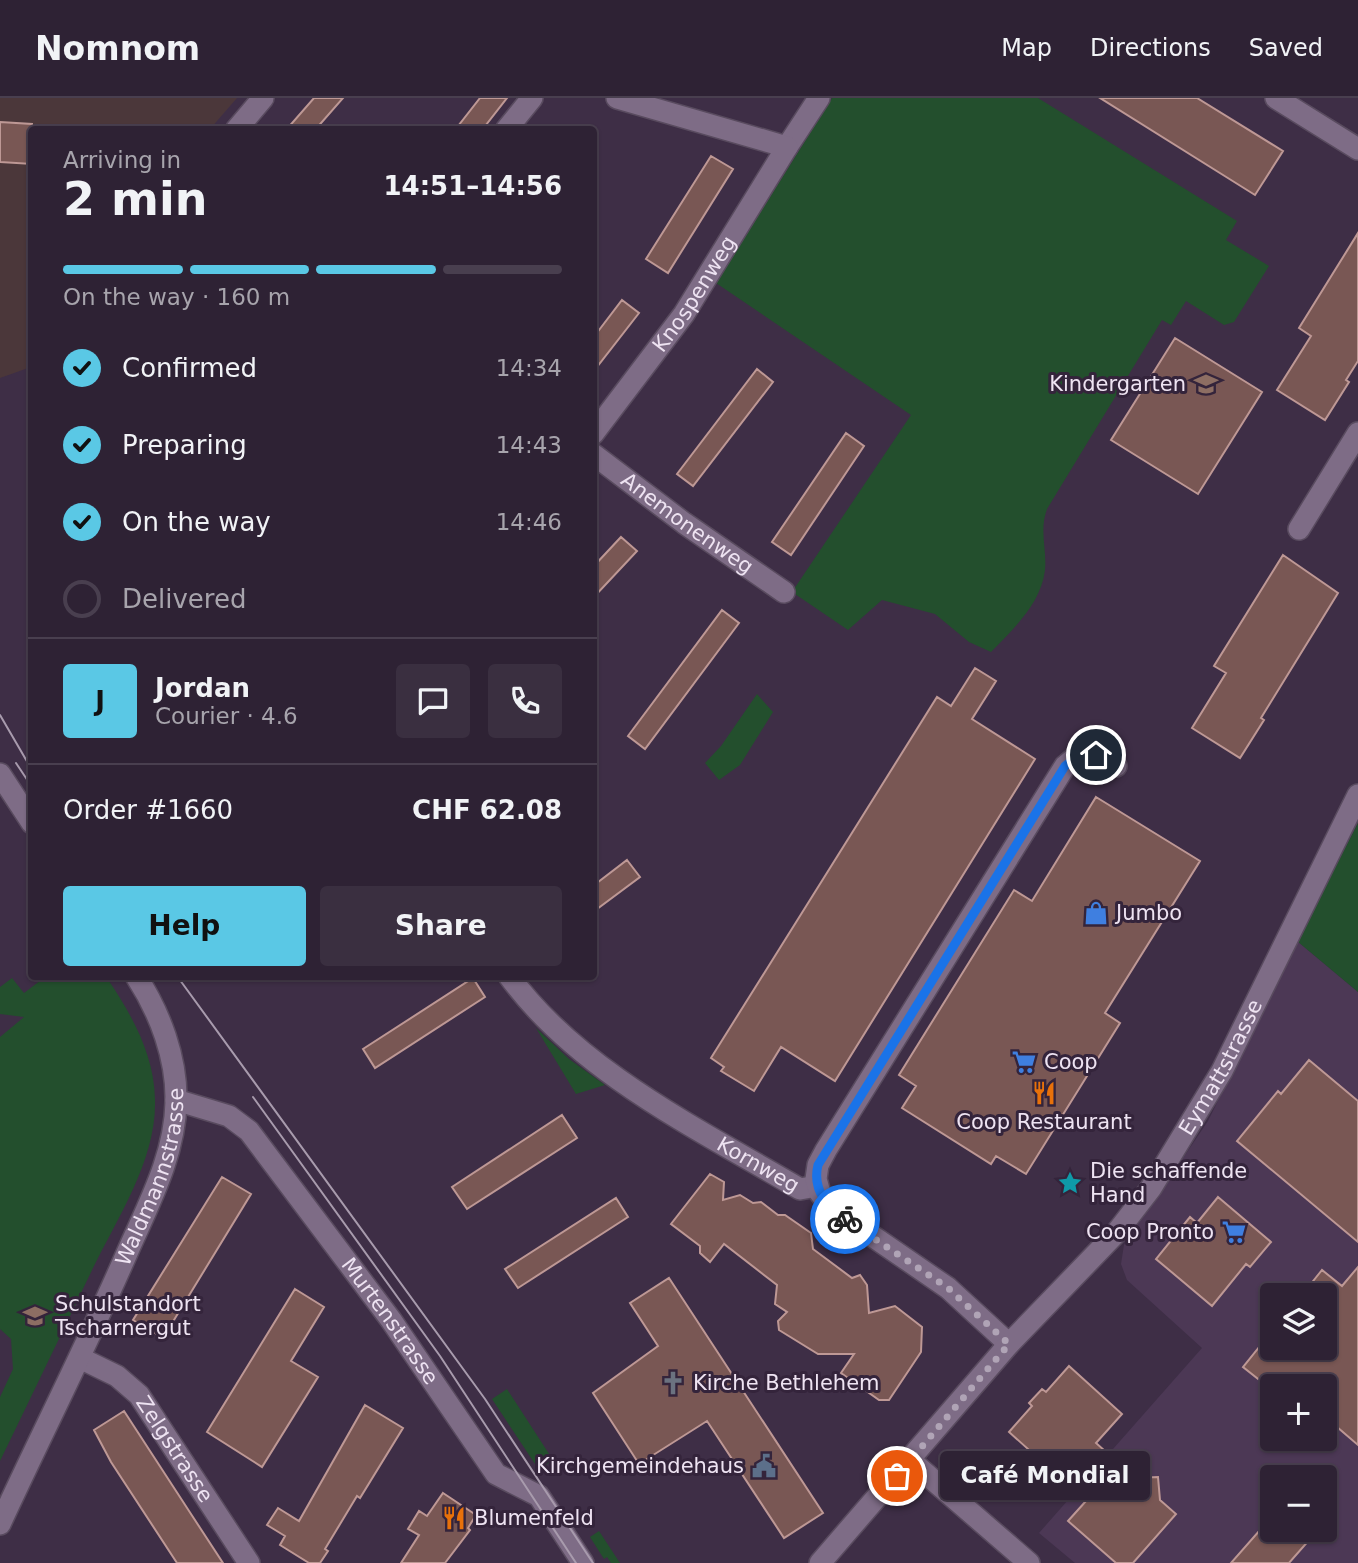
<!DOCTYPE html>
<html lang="en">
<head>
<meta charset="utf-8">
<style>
	body { margin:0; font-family:"DejaVu Sans",sans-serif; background:#3a2f40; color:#f1f3f6; height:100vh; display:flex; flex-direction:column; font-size:26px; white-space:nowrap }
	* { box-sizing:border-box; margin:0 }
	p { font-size:23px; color:#a7a4ac }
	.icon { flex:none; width:38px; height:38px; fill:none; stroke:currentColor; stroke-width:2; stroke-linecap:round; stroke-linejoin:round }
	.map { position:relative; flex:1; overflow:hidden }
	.details { position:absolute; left:28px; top:28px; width:569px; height:854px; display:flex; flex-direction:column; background:#2e2234; border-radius:7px; box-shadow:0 2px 5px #0004,0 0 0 2px #493f4f }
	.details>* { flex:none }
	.fabs { position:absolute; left:1260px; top:1185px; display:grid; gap:14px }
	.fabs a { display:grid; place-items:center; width:77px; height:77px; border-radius:7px; background:#2e2234; box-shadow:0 2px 5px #0004,0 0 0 2px #493f4f; font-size:35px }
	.pin { position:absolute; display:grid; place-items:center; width:60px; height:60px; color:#fff; margin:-30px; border:4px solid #fff; border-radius:50%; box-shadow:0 2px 7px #0007 }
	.courier { position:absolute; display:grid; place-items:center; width:70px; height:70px; margin:-35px; border:5px solid #1a73e8; border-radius:50%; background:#fff; color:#222; box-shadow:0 2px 9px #0007 }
	.bubble { position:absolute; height:49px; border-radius:7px; background:#2e2234; box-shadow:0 2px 5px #0004,0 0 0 2px #493f4f; font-size:23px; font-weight:800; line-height:49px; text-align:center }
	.headline em { font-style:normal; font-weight:800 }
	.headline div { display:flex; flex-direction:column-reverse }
	.headline { display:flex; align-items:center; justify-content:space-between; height:119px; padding:0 35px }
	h1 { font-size:46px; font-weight:800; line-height:52px }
	.bar { display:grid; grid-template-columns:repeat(4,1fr); gap:10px 7px; align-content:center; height:84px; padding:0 35px }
	.bar i { height:9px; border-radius:5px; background:#493f4f }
	.bar .on { background:#5ac8e5 }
	.bar p { grid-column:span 4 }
	.line { display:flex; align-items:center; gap:18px; padding:0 35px; border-top:2px solid #493f4f }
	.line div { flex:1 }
	.round { display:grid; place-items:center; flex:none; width:74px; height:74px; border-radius:7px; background:#3a2f40 }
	ol { padding:0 35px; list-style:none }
	li { display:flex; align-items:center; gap:21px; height:77px }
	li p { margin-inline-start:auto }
	li .icon { padding:7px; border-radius:50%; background:#5ac8e5; color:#111; stroke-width:4 }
	li:last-child { color:#a7a4ac }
	li i { width:38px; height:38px; border:4px solid #493f4f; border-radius:50% }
	.action { display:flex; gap:14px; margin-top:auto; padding:14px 35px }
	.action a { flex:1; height:80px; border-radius:7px; background:#5ac8e5; color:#111; font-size:28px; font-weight:800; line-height:80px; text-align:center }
	.action a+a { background:#3a2f40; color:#f1f3f6 }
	header { display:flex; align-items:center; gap:42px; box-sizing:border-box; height:98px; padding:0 35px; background:#2e2234; border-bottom:2px solid #493f4f }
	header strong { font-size:33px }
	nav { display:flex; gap:38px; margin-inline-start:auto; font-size:24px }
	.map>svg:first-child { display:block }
	.built { fill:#4c3855; fill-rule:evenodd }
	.education { fill:#4b373a }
	.green { fill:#234f2d }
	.building { fill:#795754; stroke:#be9895; stroke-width:2 }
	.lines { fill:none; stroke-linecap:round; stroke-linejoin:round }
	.pedestrian-casing { stroke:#594b5f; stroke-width:24 }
	.minor-casing { stroke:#594b5f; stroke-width:24 }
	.tertiary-casing { stroke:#594b5f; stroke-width:24 }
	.pedestrian { stroke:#7e6c86; stroke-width:21 }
	.minor { stroke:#7e6c86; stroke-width:21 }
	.tertiary { stroke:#7e6c86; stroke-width:21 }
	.tram { stroke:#a89bad; stroke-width:2 }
	.done { stroke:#b0a4b6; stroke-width:7; stroke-dasharray:0 12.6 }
	.route { stroke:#1a73e8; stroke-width:9 }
	.labels { text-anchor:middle; stroke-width:6; stroke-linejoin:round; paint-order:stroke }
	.street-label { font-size:21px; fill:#eee3f2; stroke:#34243b }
	.poi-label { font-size:21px; fill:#eee3f2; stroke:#34243b; text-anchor:start }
</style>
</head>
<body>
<header>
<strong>Nomnom</strong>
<nav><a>Map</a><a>Directions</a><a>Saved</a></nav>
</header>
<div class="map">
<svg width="1358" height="1465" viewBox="0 0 1358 1465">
	<rect width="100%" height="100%" fill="#3e2e46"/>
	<path class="built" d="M1297 843 1358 894V1465H1075L1039 1435 1202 1250 1127 1182 1121 1166 1124 1147 1208 1023ZM1272 1197H1325V1250H1272ZM1272 1288H1325V1340H1272ZM1272 1379H1325V1432H1272Z"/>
	<path class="education" d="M0 0H237L210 31 32 32 31 269 0 280Z"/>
	<path class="green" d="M832 0H1038L1237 123 1226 142 1269 168 1234 224 1224 227 1186 203 1171 227 1162 222 1047 411C1039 433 1047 450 1045 472 1041 506 1013 531 991 554L969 544 935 516 882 502 848 532 792 494 911 317 716 185Z
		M757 596 773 614 740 667 719 682 705 665 721 648Z
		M1358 725V894L1297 843Z
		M45 879H83L85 881 109 883C133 919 154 957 155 1001 157 1061 118 1119 93 1170 62 1235 31 1299 0 1363V1299L13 1271 11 1241 0 1231V939L24 919 0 916V889L12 880 24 895Z
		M536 930 569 961 605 987 576 996Z
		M507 1291 553 1362 539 1372 492 1301Z
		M599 1433 620 1465H611L607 1459 604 1461 590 1439Z"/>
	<path class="building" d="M314 0H343L315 32H286Z
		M480 0H507L482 32H455Z
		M1100 0H1197L1283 53 1255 97Z
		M0 24 32 26V66L0 64Z
		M711 58 733 71 668 175 646 161Z
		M1358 135V263L1346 282 1349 284 1325 322 1277 292 1311 238 1299 230Z
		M622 202 639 215 593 274V240Z
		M1175 240 1262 294 1198 396 1111 342Z
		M757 271 773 284 693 388 677 376Z
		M846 335 864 348 791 457 772 444Z
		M621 439 637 453 593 500V469Z
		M1283 457 1338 495 1261 620 1264 622 1240 660 1192 630 1226 575 1214 568Z
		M722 512 739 525 645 651 628 638Z
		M975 570 996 583 972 621 1035 661 835 983 781 949 754 993 721 973 724 969 711 960 937 599 951 608Z
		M1096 699 1200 763 1105 915 1120 925 1026 1076 996 1058 991 1066 902 1010 916 988 899 977 1014 792 1032 803Z
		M627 762 640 779 593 814V788Z
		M473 880 485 899 375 970 363 951Z
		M1309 962 1358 1003V1144L1237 1043 1278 993 1281 996Z
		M562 1017 577 1040 467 1111 452 1089Z
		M710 1076 724 1084 723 1102 740 1097 753 1105 761 1104 778 1117H785L811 1135 813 1151 852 1180 860 1177 867 1187 869 1215 895 1208 922 1229 921 1254 889 1302H879L841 1275 854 1256H818L779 1232 778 1223 787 1214 775 1206 777 1187 724 1146 710 1164 700 1155V1148L671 1126Z
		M222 1079 251 1096 163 1240 133 1222Z
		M1218 1099 1271 1144 1250 1169 1246 1166 1212 1208 1156 1161 1190 1119 1197 1125Z
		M616 1100 628 1119 518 1190 505 1171Z
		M1358 1169V1347L1337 1329 1325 1344V1288H1267L1243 1269 1272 1233V1250H1325V1197H1302L1322 1172 1342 1188Z
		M669 1180 823 1415 784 1440 707 1323 639 1366 593 1295 658 1248 630 1205Z
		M295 1191 324 1209 291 1263 318 1279 262 1369 207 1334Z
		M1069 1268 1122 1316 1096 1345 1135 1380 1158 1379 1160 1402 1176 1416 1133 1465H1116L1068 1423 1086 1403 1009 1334 1032 1308 1029 1305 1042 1291 1046 1294Z
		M365 1307 403 1330 360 1400 357 1398 325 1451 328 1453 320 1465H309L280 1447 285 1438 267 1427 278 1410 299 1423Z
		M124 1313 191 1416 223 1465H177L111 1364 94 1332Z
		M443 1395 476 1417 468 1430 470 1432 445 1465H401L419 1437 408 1431 419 1413 427 1418Z
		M1260 1432H1318L1289 1465H1231Z"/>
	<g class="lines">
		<g class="pedestrian-casing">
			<path id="pedestrian" d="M787 49 819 0"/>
		</g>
		<g class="minor-casing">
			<g id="minor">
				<path d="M1276 0 1358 51"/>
				<path d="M236 32 263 0"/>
				<path d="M506 32 532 0"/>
				<path id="s1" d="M593 336 684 216 787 49 617 0"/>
				<path id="s2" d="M593 356 684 425 784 494"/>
				<path d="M1299 431 1358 335"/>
				<path id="s3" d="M509 878C578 973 700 1032 800 1091L817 1088"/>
				<path id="s4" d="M176 1002 229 1018 249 1033 391 1222 496 1376 539 1398 583 1465"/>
				<path d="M1009 1246 948 1190 830 1109 820 1095 816 1081 818 1067 826 1052 1065 668C1083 650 1097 658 1116 668"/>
				<path id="s5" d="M80 1260 117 1278 139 1297 249 1465"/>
				<path d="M910 1362 1029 1465"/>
			</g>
		</g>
		<g class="tertiary-casing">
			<g id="tertiary">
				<path d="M0 676 32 725"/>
				<path id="s6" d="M0 1426C42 1335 87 1247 127 1155 148 1107 175 1058 176 1004 177 960 160 915 136 878"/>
				<path id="s7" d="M820 1465 1009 1246 1117 1134 1151 1090 1222 973 1358 697"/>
			</g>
		</g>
		<use href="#pedestrian" class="pedestrian"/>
		<use href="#minor" class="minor"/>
		<use href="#tertiary" class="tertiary"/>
		<path class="tram" d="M0 617 32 672
			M16 665 32 689
			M177 878 485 1301 593 1465
			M253 999 440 1258 576 1465"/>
	</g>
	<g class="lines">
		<path class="done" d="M845 1121 948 1190 1009 1246 897 1378"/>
		<path class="route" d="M845 1121C826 1108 812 1091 818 1067L1065 668 1079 657H1096"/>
	</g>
	<defs>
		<g id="school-bare" transform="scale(1.89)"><path d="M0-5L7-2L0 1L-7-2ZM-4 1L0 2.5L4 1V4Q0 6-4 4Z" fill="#8d6e63" stroke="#34243b" stroke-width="2.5" paint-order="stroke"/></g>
		<g id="shop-bare" transform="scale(1.89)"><path d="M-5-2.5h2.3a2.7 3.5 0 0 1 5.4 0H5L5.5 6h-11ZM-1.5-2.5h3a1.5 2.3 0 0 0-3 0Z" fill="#3f7fe0" stroke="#34243b" stroke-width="2.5" paint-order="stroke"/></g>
		<g id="supermarket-bare" transform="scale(1.89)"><path d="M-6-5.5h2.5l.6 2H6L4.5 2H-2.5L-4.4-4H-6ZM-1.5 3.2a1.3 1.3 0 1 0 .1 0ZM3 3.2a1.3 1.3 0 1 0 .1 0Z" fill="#3f7fe0" stroke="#34243b" stroke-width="2.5" paint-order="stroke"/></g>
		<g id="restaurant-bare" transform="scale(1.89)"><path d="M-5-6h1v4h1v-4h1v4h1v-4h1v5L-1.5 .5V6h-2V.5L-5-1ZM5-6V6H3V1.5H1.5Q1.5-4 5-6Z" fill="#e8710a" stroke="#34243b" stroke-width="2.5" paint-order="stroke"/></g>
		<g id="sight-bare" transform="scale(1.89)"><path d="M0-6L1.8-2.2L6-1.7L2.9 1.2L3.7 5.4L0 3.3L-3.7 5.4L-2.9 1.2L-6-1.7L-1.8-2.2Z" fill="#0f9aa8" stroke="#34243b" stroke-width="2.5" paint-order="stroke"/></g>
		<g id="church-bare" transform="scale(1.89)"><path d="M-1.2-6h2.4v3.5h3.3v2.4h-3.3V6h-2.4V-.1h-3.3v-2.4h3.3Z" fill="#6b7280" stroke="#34243b" stroke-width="2.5" paint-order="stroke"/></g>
		<g id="civic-bare" transform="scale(1.89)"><path d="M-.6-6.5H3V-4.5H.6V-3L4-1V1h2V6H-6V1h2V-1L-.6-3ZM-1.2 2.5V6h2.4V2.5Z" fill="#5c6f8a" stroke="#34243b" stroke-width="2.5" paint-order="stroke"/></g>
	</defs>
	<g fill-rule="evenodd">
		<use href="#school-bare" x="1206" y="286"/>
		<use href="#shop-bare" x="1096" y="815"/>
		<use href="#supermarket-bare" x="1024" y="964"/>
		<use href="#restaurant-bare" x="1044" y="995"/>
		<use href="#sight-bare" x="1070" y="1085"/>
		<use href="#supermarket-bare" x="1234" y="1134"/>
		<use href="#school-bare" x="35" y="1218"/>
		<use href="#church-bare" x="673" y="1285"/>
		<use href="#civic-bare" x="764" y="1368"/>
		<use href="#restaurant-bare" x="454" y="1420"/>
	</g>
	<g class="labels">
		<g class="street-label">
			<text dy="7" stroke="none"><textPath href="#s1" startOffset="173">Knospenweg</textPath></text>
			<text dy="7" stroke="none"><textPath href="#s2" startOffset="117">Anemonenweg</textPath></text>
			<text dy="7" stroke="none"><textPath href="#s7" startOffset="640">Eymattstrasse</textPath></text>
			<text dy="7" stroke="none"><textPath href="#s3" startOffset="315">Kornweg</textPath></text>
			<text dy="7" stroke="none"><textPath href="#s6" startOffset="380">Waldmannstrasse</textPath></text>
			<text dy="7" stroke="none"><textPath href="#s4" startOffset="317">Murtenstrasse</textPath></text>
			<text dy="7" stroke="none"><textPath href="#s5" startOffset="135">Zelgstrasse</textPath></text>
		</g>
		<g class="poi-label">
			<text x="1186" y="293" text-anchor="end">Kindergarten</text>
			<text x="1116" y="822">Jumbo</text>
			<text x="1044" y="971">Coop</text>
			<text x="1044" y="1031" text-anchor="middle">Coop Restaurant</text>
			<text x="1090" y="1080">Die schaffende<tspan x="1090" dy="24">Hand</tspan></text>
			<text x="1214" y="1141" text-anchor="end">Coop Pronto</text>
			<text x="55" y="1213">Schulstandort<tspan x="55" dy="24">Tscharnergut</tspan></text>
			<text x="693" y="1292">Kirche Bethlehem</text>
			<text x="744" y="1375" text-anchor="end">Kirchgemeindehaus</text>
			<text x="474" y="1427">Blumenfeld</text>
		</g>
	</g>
</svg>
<div class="fabs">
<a><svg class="icon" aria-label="layers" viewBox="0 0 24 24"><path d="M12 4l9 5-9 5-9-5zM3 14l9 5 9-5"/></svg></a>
<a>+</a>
<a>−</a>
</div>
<div class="pin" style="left:897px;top:1378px;background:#ea580c"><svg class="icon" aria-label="bag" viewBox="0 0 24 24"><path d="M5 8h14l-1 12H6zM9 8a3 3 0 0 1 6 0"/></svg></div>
<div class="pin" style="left:1096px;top:657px;background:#1f2937"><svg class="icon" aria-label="home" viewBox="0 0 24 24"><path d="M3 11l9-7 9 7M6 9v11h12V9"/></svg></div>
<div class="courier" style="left:845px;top:1121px"><svg class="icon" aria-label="bike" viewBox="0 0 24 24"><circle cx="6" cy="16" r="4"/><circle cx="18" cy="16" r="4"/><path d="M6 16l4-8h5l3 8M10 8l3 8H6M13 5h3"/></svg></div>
<div class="bubble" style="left:940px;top:1353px;width:210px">Café Mondial</div>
<section class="details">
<div class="headline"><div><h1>2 min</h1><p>Arriving in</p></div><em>14:51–14:56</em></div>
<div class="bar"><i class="on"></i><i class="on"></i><i class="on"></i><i></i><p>On the way · 160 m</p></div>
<ol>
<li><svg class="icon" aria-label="check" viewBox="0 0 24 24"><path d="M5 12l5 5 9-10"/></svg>Confirmed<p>14:34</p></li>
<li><svg class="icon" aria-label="check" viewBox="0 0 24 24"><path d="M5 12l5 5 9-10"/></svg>Preparing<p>14:43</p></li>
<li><svg class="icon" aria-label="check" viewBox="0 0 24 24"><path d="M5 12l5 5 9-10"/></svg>On the way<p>14:46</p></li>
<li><i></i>Delivered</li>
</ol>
<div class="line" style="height:126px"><b class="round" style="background:#5ac8e5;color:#111">J</b><div><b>Jordan</b><p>Courier · 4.6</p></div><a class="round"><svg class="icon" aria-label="chat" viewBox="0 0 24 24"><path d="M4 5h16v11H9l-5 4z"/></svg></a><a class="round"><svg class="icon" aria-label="phone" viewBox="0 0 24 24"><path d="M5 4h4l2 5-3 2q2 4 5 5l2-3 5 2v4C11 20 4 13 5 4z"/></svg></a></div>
<div class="line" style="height:91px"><div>Order #1660</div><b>CHF 62.08</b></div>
<div class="action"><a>Help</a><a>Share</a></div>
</section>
</div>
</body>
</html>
